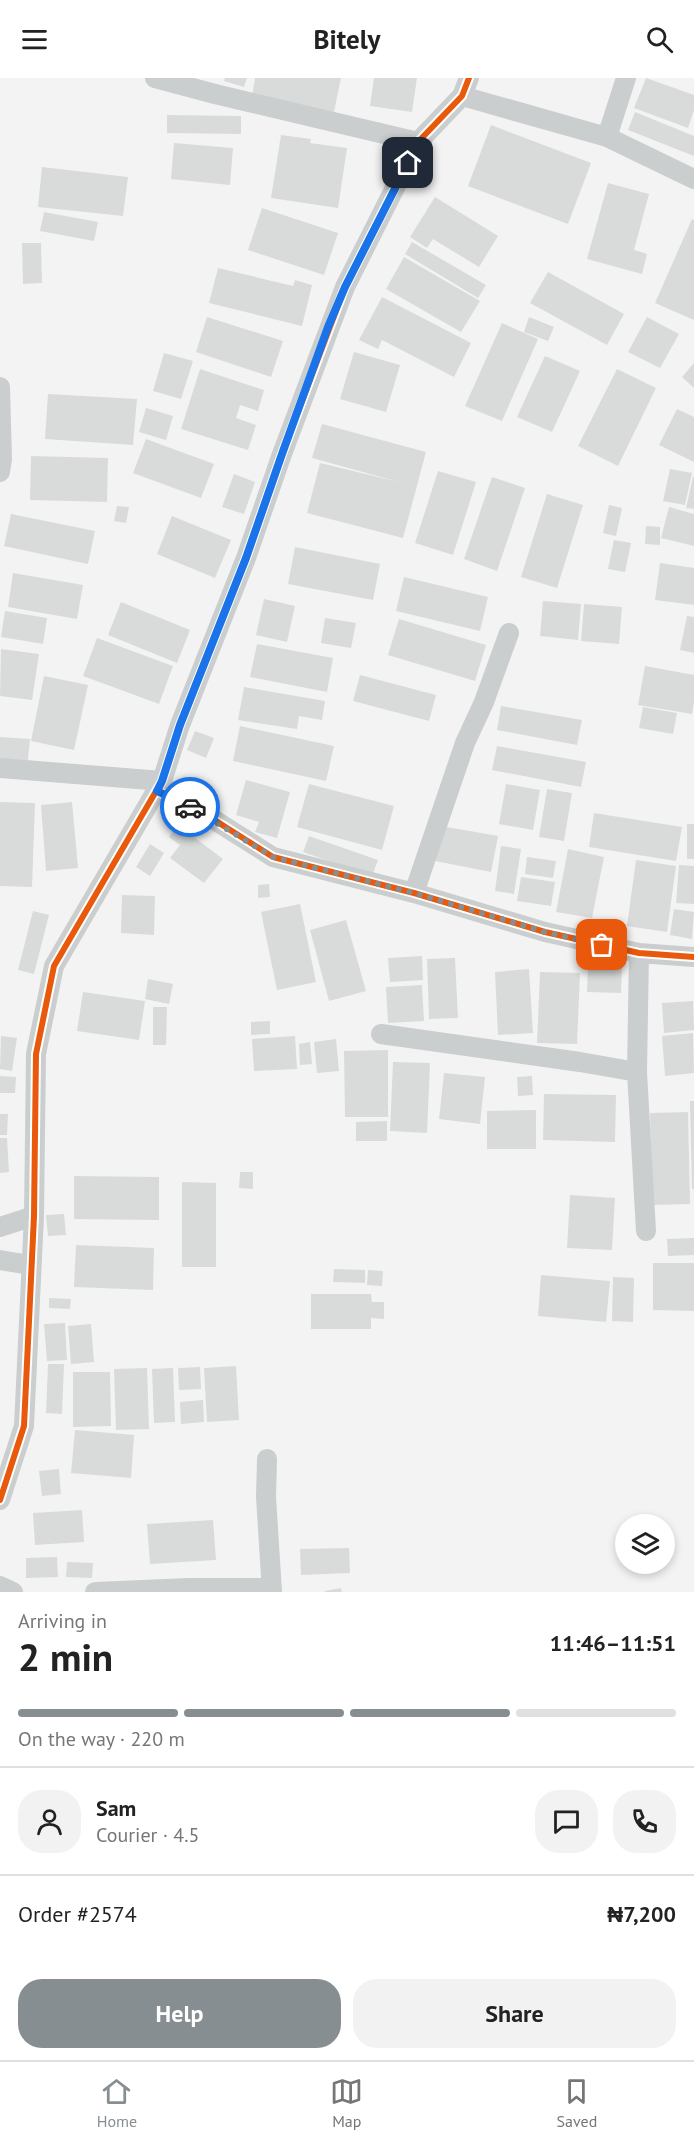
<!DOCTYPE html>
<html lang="en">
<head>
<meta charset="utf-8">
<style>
	body { margin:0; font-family:"PT Sans",sans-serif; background:#f2f2f2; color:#222; height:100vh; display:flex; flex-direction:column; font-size:22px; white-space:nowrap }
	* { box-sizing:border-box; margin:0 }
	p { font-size:20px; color:#767676 }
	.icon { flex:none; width:33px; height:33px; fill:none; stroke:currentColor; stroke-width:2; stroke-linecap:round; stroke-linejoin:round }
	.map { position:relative; height:1514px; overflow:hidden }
	.drawer { display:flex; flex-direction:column; background:#fff; flex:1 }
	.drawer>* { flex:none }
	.controls { position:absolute; left:615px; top:1436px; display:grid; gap:12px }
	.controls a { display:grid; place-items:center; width:60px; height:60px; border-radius:50%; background:#fff; box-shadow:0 3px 9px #0003; font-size:30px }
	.pin { position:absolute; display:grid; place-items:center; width:51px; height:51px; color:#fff; margin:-26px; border-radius:12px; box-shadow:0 3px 9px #0006 }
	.courier { position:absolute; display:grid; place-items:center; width:60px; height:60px; margin:-30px; border:4px solid #1a73e8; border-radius:50%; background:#fff; color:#222; box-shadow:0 2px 8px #0007 }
	.headline em { font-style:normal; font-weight:800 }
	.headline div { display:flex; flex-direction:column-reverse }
	.headline { display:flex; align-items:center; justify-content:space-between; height:102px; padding:0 18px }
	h1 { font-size:39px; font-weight:800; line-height:45px }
	.bar { display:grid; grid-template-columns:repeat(4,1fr); gap:9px 6px; align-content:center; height:72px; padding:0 18px }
	.bar i { height:8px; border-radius:4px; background:#e0e0e0 }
	.bar .current { background:#868e92 }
	.bar p { grid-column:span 4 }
	.line { display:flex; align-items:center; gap:15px; padding:0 18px; border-top:2px solid #e0e0e0 }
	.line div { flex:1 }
	.round { display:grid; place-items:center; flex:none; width:63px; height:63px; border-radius:24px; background:#f2f2f2 }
	.action { display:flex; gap:12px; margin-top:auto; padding:12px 18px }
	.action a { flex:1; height:69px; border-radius:24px; background:#868e92; color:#fff; font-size:24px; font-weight:800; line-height:69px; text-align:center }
	.action a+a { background:#f2f2f2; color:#222 }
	header { display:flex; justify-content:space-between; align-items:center; height:78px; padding:0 18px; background:#fff; font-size:27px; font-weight:800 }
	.tab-bar { display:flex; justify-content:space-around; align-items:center; height:84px; border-top:2px solid #e0e0e0; background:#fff; font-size:16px; color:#767676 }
	.tab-bar a { display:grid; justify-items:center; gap:3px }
	.tab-bar .current { color:#868e92 }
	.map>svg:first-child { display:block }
	.building { fill:#d9dbdb }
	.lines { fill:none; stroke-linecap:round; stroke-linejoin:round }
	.street { stroke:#cbcece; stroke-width:20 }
	.cycleway-casing { stroke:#fff; stroke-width:10 }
	.cycleway { stroke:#e8590c; stroke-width:6 }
	.done { stroke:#868e92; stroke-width:6; stroke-dasharray:0 10.8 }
	.route { stroke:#1a73e8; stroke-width:8 }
</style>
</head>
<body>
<header><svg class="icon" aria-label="menu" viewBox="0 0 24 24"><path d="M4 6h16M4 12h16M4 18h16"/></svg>Bitely<svg class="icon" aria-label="search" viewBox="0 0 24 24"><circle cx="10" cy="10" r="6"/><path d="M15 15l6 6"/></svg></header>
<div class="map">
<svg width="694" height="1514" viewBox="0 0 694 1514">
	<rect width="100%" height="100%" fill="#f3f3f3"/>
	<path class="building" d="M225 0H247L244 9 224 3Z
		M255 0H341L334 34 252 18Z
		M374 0H417L412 34 370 28Z
		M646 0 694 17V32L688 50 634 30Z
		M635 34 694 58V78L628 52Z
		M167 37 241 38V56L167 55Z
		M491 47 591 85 568 146 468 108Z
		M281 57 311 61 310 65 347 70 338 130 271 120Z
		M174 65 233 70 230 107 171 101Z
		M42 89 128 99 123 138 38 129Z
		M608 105 649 116 634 172 647 176 642 196 587 181Z
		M435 119 498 158 479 189 433 161 427 170 410 159Z
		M262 130 338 155 324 197 248 172Z
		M44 134 98 144 94 163 40 153Z
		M692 141 694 142V242L655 225Z
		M412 164 486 207 478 220 405 176Z
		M22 165H41L42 205 23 206Z
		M404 179 480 223 461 254 386 211Z
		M218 190 293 208 295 202 312 207 302 248 209 225Z
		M548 194 624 236 607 267 530 225Z
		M382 219 471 265 454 299 382 262 378 271 359 262Z
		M207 239 283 263 271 299 196 274Z
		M529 239 554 249 548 263 524 254Z
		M647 239 679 256 660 290 628 274Z
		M502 245 538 261 502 343 465 328Z
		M354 274 400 287 386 334 340 321Z
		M164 275 193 283 181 321 153 313Z
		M545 278 580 293 552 354 517 339Z
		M694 285V310L682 299Z
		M200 291 264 312 258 333 240 327 236 340 256 347 248 372 181 351Z
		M617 291 656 310 618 388 578 368Z
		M48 316 137 321 133 367 45 361Z
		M146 330 173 338 166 362 139 354Z
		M677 331 694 339V384L659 367Z
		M322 346 426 374 403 460 307 435 320 385 399 404 312 380Z
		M146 361 214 386 201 420 133 395Z
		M31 378 108 380 107 424 30 422Z
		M670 391 692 395 685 427 663 423Z
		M438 393 476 404 453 477 415 465Z
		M234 396 255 404 244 436 222 429Z
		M492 399 525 410 497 493 464 481Z
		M693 399H694V431L686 430Z
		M547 416 583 427 557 510 521 499Z
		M609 427 622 430 616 458 603 455Z
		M117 428 129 429 126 445 114 443Z
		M669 429 694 436V468L661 460Z
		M11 436 95 453 88 486 4 468Z
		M172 438 231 462 215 500 157 476Z
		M646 448 660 449V467L645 466Z
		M614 462 631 465 625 494 608 491Z
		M295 469 380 486 373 522 288 506Z
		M660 485 694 490V527L655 522Z
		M13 495 83 507 77 541 8 529Z
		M404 499 488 519 480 553 396 533Z
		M264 521 295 528 287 564 256 557Z
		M543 523 581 526 578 562 540 558Z
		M121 524 190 552 177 585 108 557Z
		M584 526 622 529 619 566 581 563Z
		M5 533 47 540 43 566 1 559Z
		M687 538 694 539V575L680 572Z
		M325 540 356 545 351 570 321 565Z
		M399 541 486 567 475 603 388 577Z
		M97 560 173 588 159 626 83 598Z
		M257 566 333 580 327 614 250 599Z
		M1 571 39 576 32 622 0 618Z
		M645 588 694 597V624L692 636 638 627Z
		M360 597 436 617 429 643 353 623Z
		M44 598 88 607 74 672 31 663Z
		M244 609 325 623 322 642 299 638 297 651 238 642Z
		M501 628 582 642 577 667 497 652Z
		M643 629 677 635 673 656 639 650Z
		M240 648 334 668 326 703 233 683Z
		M195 653 214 660 206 680 187 672Z
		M0 659 30 661 27 691 0 689Z
		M497 668 586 684 581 709 492 692Z
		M246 702 290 714 277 760 255 754 259 744 236 737Z
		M309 706 394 728 382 772 297 749Z
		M506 706 540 712 533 752 499 746Z
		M547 711 572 715 564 763 539 759Z
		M0 724 35 725 32 809 0 808Z
		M72 724 78 790 46 793 41 727Z
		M594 735 682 749 676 783 589 769Z
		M687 746H694V781H687Z
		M178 747 223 781 204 805 170 780 180 767 169 759Z
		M441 748 498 758 491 794 435 783Z
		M309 758 378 782 372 798 303 774Z
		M150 766 164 775 150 798 136 789Z
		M501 768 521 771 514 816 495 813Z
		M568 771 604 779 592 840 556 834Z
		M527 779 556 783 553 800 525 796Z
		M636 782 676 788 667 854 627 848Z
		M679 787 694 788V826L676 825Z
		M521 799 555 804 551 828 517 823Z
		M269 806 270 819 258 820V807Z
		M122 817 155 818 154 857 121 855Z
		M300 826 316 904 277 912 261 834Z
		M674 831 694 834 692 861 670 857Z
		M33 833 49 837 34 896 18 892Z
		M346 842 366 913 329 923 310 852Z
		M422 878 423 902 390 904 388 880Z
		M455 880 458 940 429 941 427 881Z
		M588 888 622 889 621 915 587 914Z
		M529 891 533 955 498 957 495 894Z
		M540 894 580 895 577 966 537 965Z
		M148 901 173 906 169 926 145 921Z
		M422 907 424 943 388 945 386 909Z
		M83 914 145 923 139 962 77 953Z
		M693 923 694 952 664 955 662 925Z
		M153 929H167L166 967H153Z
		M270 943V956L251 957V944Z
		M693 955 694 995 665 998 662 958Z
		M1 958 17 960 12 993 0 991Z
		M295 958 297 991 254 993 252 961Z
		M336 961 339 993 317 995 314 964Z
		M310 964 312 986 300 987 299 966Z
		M388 972V1039H345L344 973Z
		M393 984 430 985 427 1055 390 1053Z
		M444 995 485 999 480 1046 439 1041Z
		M0 998 16 999 15 1015H0Z
		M532 998 533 1017 518 1018 517 999Z
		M544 1016 616 1017 615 1064 543 1062Z
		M690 1023H694V1111H692Z
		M536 1032V1071H487V1033Z
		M688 1034 690 1126 652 1127 650 1035Z
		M0 1036H8L7 1057H0Z
		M387 1043V1063H356V1044Z
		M0 1060H7L9 1094 0 1095Z
		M240 1094H253V1111L239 1110Z
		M74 1098 159 1099V1142L74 1141Z
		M182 1104 216 1105V1189H182Z
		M570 1117 615 1120 612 1172 567 1170Z
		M64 1136 66 1157 48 1158 46 1137Z
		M694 1160V1177L668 1178 667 1161Z
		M76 1167 154 1170 153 1212 74 1209Z
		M653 1185H694V1233L653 1232Z
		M334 1191 365 1192V1205L333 1204Z
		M368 1192 383 1193 382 1208 367 1207Z
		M541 1197 610 1203 606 1244 538 1238Z
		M613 1199 634 1200 633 1244 612 1243Z
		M311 1216H371L372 1224H384V1241L371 1240V1251H311Z
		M49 1220 71 1221 70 1231 49 1230Z
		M65 1245 67 1282 47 1283 44 1246Z
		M91 1246 94 1284 71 1286 68 1248Z
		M48 1286H64L62 1336 46 1335Z
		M236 1288 239 1342 207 1344 204 1290Z
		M200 1289 201 1311 179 1312 178 1290Z
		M147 1290 149 1351 116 1352 114 1291Z
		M173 1290 175 1344 154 1345 152 1291Z
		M73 1294H110L111 1348 73 1349Z
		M203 1322 204 1344 181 1346 180 1324Z
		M75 1352 134 1357 131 1400 71 1395Z
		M59 1391 61 1416 42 1418 39 1393Z
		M82 1432 84 1464 35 1467 33 1435Z
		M213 1442 216 1482 150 1486 147 1446Z
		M349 1470 350 1495 301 1497 300 1471Z
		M57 1479 58 1499 26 1500V1480Z
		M67 1484 93 1485 92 1500 66 1499Z
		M341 1510 342 1514H325V1513Z"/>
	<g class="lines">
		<path class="street" d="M155 0 215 16 418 64
			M462 18 607 59 694 101
			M607 59 626 0
			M0 309 2 381 0 394
			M0 690 162 703
			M157 713 208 738 273 779 414 815 545 854 639 875 694 879
			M414 815 465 665 484 624 509 555
			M639 875 637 994 646 1153
			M381 956 580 984 637 994
			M0 1149 34 1138
			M0 1182 30 1187
			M267 1381 266 1419 272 1514
			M0 1422 24 1348 34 1138 36 976 54 888 162 703 180 647 246 480 282 376 345 209 418 64 462 18 469 0
			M0 1508 13 1514
			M95 1514 189 1510H272"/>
		<g class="cycleway-casing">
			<path id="cycleway" d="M157 713 208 738 273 779 414 815 545 854 639 875 694 879
				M0 1422 24 1348 34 1138 36 976 54 888 162 703 180 647 246 480 282 376 345 209 418 64 462 18 469 0"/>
		</g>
		<use href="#cycleway" class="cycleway"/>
	</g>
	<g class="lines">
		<path class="done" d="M190 729 273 779 414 815 545 854 602 867"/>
		<path class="route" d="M190 729 157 713 162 703 180 647 246 480 282 376 328 249 345 209 408 85"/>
	</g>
</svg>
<div class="controls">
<a><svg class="icon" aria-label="layers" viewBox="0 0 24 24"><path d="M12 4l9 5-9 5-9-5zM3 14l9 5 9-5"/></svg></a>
</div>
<div class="pin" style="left:602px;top:867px;background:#ea580c"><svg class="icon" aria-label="bag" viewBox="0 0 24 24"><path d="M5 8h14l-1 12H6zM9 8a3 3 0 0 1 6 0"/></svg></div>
<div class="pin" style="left:408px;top:85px;background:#1f2937"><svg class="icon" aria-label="home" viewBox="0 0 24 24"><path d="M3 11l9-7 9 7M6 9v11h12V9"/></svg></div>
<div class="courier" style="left:190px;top:729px"><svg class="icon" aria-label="car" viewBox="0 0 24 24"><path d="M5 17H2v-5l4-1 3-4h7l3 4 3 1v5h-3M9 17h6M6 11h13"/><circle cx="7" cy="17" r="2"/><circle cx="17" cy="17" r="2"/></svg></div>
</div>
<section class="drawer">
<div class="headline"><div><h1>2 min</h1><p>Arriving in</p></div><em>11:46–11:51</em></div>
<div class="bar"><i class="current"></i><i class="current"></i><i class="current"></i><i></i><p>On the way · 220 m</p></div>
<div class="line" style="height:108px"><a class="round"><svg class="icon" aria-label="person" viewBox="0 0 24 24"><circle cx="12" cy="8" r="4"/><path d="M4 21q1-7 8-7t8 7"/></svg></a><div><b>Sam</b><p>Courier · 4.5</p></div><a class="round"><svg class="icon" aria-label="chat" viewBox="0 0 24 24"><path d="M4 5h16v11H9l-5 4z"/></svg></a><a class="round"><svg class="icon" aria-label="phone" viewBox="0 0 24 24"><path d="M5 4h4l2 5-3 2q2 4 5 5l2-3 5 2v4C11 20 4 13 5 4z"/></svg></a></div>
<div class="line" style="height:78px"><div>Order #2574</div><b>₦7,200</b></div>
<div class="action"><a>Help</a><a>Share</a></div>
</section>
<nav class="tab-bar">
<a class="current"><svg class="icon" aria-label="home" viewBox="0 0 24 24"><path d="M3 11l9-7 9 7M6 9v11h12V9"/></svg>Home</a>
<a><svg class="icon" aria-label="map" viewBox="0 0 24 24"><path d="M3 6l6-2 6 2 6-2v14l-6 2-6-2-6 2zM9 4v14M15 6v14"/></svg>Map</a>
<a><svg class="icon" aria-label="saved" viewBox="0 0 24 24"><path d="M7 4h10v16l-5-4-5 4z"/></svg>Saved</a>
</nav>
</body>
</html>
